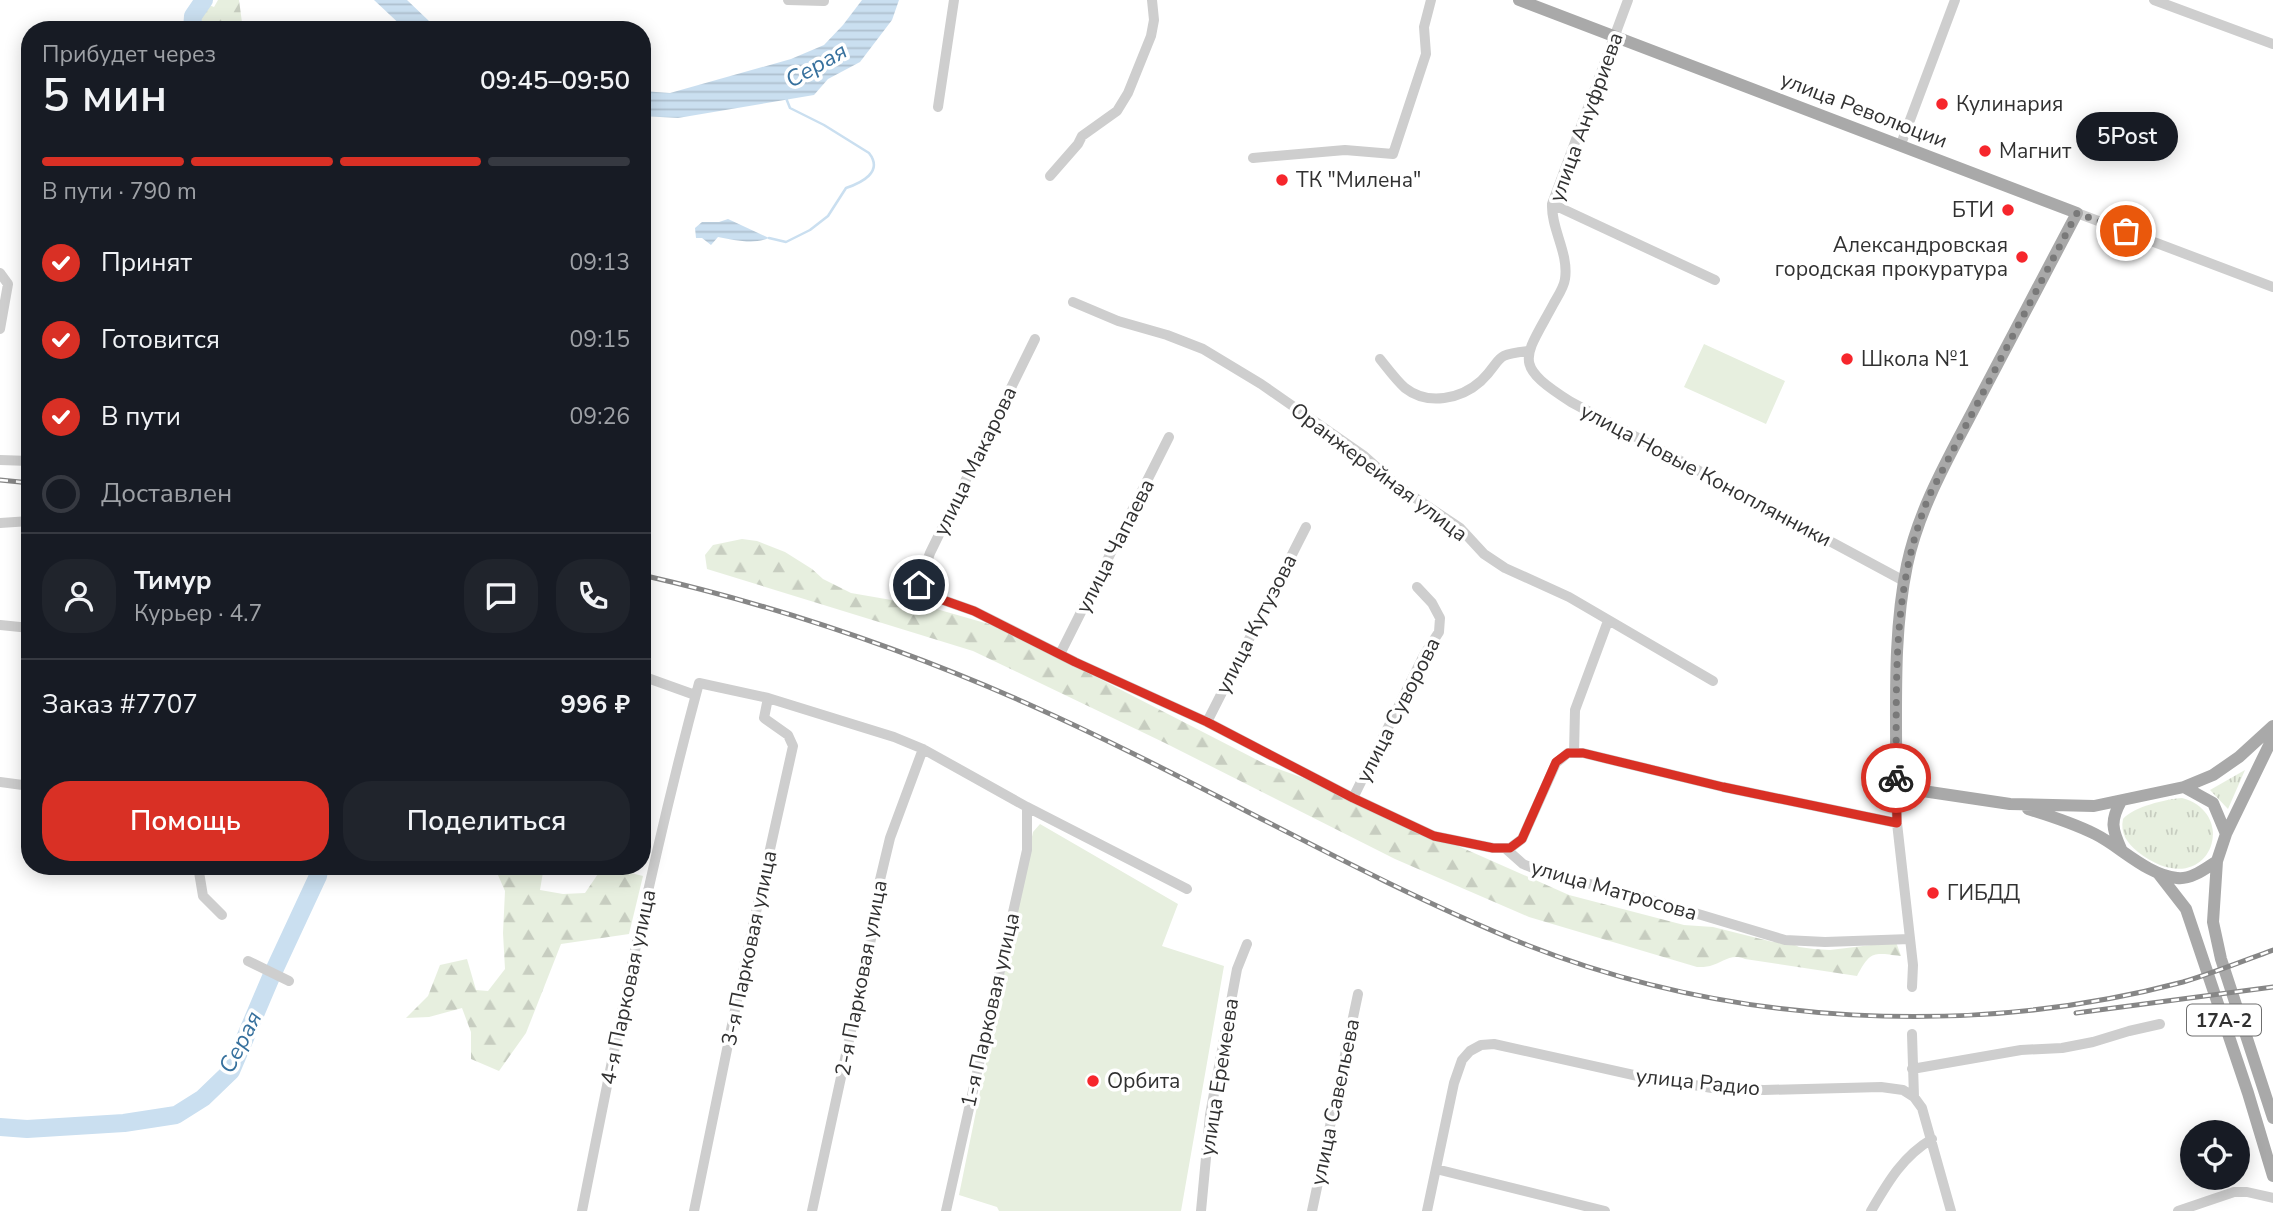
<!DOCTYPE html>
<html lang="ru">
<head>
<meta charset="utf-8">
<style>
	body { margin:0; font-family:"Nunito Sans",sans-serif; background:#20242c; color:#f1f3f6; height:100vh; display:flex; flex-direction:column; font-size:26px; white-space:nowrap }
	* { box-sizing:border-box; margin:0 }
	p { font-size:23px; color:#9ea1a6 }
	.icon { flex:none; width:38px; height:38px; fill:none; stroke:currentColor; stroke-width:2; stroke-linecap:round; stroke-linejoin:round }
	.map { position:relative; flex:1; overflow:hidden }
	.drawer { position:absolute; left:21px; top:21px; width:630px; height:854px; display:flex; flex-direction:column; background:#171b24; border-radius:28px; box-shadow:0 4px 18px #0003 }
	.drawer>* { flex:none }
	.fabs { position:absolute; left:2180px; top:1120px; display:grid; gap:14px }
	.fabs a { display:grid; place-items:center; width:70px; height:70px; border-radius:50%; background:#171b24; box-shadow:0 4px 18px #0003; font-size:35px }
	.pin { position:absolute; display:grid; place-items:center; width:60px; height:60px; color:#fff; margin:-30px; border:4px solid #fff; border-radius:50%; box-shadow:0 2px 7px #0007 }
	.courier { position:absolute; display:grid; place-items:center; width:70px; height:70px; margin:-35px; border:5px solid #d93025; border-radius:50%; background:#fff; color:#222; box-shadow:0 2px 9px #0007 }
	.bubble { position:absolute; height:49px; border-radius:24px; background:#171b24; box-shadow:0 4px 18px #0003; font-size:23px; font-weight:600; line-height:49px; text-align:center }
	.overview em { font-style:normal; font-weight:600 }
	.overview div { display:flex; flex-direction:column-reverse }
	.overview { display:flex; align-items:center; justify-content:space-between; height:119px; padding:0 21px }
	h1 { font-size:46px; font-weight:600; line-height:52px }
	.bar { display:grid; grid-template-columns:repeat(4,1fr); gap:10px 7px; align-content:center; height:84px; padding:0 21px }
	.bar i { height:9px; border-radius:5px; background:#363941 }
	.bar .selected { background:#d93025 }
	.bar p { grid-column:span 4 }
	.line { display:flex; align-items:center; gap:18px; padding:0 21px; border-top:2px solid #363941 }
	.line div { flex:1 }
	.round { display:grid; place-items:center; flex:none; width:74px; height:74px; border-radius:28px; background:#20242c }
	ol { padding:0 21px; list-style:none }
	li { display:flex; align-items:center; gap:21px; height:77px }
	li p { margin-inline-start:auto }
	li .icon { padding:7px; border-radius:50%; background:#d93025; color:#fff; stroke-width:4 }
	li:last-child { color:#9ea1a6 }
	li i { width:38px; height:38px; border:4px solid #363941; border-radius:50% }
	.cta { display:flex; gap:14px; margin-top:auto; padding:14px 21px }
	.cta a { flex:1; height:80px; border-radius:28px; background:#d93025; color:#fff; font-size:28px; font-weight:600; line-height:80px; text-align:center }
	.cta a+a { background:#20242c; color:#f1f3f6 }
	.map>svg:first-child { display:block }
	.grass { fill:url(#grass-tufts) }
	.forest { fill:url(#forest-firs) }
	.pitch { fill:#e7efdf }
	.water { fill:url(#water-rules) }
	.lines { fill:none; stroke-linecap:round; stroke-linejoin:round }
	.stream { stroke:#cadff0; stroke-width:2.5 }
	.river { stroke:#cadff0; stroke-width:18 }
	.minor { stroke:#cecece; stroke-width:10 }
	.major { stroke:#a9a9a9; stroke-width:12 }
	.rail-casing { stroke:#868686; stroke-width:5 }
	.rail { stroke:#fff; stroke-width:2.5; stroke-dasharray:8; stroke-linecap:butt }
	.done { stroke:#797979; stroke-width:7; stroke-dasharray:0 12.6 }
	.route { stroke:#d93025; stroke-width:9 }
	.poi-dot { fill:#f6262c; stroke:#fff; stroke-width:2.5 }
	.labels { text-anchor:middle; stroke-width:7; stroke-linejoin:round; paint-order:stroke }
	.shield { fill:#fff; stroke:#6f6f6f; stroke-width:2 }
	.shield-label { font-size:19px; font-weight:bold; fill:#313131 }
	.poi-label { font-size:21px; fill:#313131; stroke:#fff; text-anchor:start }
	.street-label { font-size:21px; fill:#313131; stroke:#fff }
	.water-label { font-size:23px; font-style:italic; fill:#36709d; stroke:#fff }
</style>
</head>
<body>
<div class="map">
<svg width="2273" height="1211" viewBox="0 0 2273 1211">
	<defs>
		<pattern id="grass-tufts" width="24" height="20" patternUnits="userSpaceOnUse" patternTransform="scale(1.75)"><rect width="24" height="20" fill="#e7efdf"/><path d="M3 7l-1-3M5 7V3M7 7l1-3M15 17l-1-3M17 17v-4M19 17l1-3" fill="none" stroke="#c7cdc0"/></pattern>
		<pattern id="forest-firs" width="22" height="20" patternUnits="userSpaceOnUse" patternTransform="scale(1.75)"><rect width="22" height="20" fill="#e7efdf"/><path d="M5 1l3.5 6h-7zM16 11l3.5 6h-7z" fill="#c7cdc0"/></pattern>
		<pattern id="water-rules" width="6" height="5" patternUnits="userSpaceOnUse" patternTransform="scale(1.75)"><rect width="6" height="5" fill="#cadff0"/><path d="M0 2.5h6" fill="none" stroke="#aec0ce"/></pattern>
	</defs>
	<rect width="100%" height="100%" fill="#fff"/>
	<path class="grass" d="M2245 770 2228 809 2210 790Z
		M2182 798C2242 814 2208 906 2138 852 2127 843 2120 833 2123 819 2133 807 2166 799 2182 798Z"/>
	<path class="forest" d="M218 0H239L243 30H207L202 26 199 14 204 7 209 5 214 7Z
		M742 539 757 541 785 552 812 569 823 579 851 593 926 606 999 627 1267 765 1309 780 1569 895 1684 925 1713 927 1773 942 1785 940 1799 947 1814 949 1830 950 1896 942 1901 956C1873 953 1871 950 1857 976L1745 959C1730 953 1723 963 1710 966 1706 967 1701 967 1697 967L1529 917 1395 859 1165 743 973 651 707 569 705 555 713 545Z
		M494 866H544L540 890 563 894 585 893 600 871 615 869 643 876 629 934 561 944 526 1033 499 1071 471 1059V1032L462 1008 429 1017 406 1018 428 996 440 965 467 959 476 990 488 991 505 969 503 933 505 891Z"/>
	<path class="pitch" d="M1704 344 1785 381 1766 424 1684 387Z
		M1040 824 1178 904 1162 946 1224 966 1181 1211H999L997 1207 959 1195 1033 832Z"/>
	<path class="water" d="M374 0H407L429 21 443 30H406Z
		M862 0H899L892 20 860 62 828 79 814 95 678 118 642 116V91L670 93 791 59 824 45 843 25Z
		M728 219 769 238C754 245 734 240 718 237L711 245 702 238H696L695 228 702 222H719Z"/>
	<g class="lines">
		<path class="stream" d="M769 238 786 242 810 230 828 216 846 188C861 183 884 172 869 153L824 125 790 108 786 98"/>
		<path class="river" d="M192 30 193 16 204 0
			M0 1127 27 1129 124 1123 176 1115 203 1098 231 1071 271 977 318 876 320 866"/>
		<path class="minor" d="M788 0 824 1
			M1628 0 1552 204C1551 229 1569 253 1565 279 1564 287 1558 296 1554 303 1524 359 1511 364 1571 402L1904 581
			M2154 0 2273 44
			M938 107 954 0
			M1901 144 1955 0
			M1253 158 1345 150 1393 154 1426 54 1424 27 1431 0
			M1050 176 1078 144 1082 136 1117 111 1128 93 1151 36 1154 20 1152 0
			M1552 204 1715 280
			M2077 213 2273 287
			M0 273 8 284 0 329
			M1073 302 1118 321 1167 335 1203 349 1261 384 1363 455 1399 487 1460 528 1484 554 1505 568 1569 597 1713 681
			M1035 339 930 553 919 585 926 594 974 611 1075 662 1207 722 1353 798 1434 836 1493 848H1510L1522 839 1556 763 1568 753H1574L1575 710 1608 621
			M1380 359C1388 369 1396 380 1405 388 1428 406 1461 399 1481 381 1504 359 1491 355 1528 351
			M0 460 30 461
			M0 523 30 521
			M0 625 30 628
			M1060 654 1169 437
			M642 676 695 695
			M1207 722 1306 527
			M1574 753H1583L1723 787 1897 823
			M0 782 30 786
			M1896 787 1897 823 1913 965 1912 987
			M1353 798 1424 655 1439 632 1440 618 1432 603 1417 587
			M1505 848 1523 864 1540 871 1648 899 1785 940 1825 942 1910 939
			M198 866 203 896 222 915
			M248 961 289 981
			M1912 1034 1914 1097
			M1912 1069 2021 1050 2062 1048 2093 1042 2129 1031 2160 1024
			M1436 1169 1605 1211
			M582 1211C617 1034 652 857 699 683L768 698 894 737 923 749 1027 807 1187 889
			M694 1211 744 966 793 746 788 735 764 718 768 698
			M812 1211 871 939 879 884 890 838 923 749
			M946 1211 1027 850V807
			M1201 1211 1210 1115 1237 969 1247 944
			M1312 1211 1358 994
			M1427 1211 1454 1083 1462 1060 1470 1051 1481 1045 1494 1044 1638 1076 1712 1088 1764 1090 1881 1087 1903 1090 1914 1097 1922 1108 1951 1211
			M1871 1211C1888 1182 1903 1156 1932 1139
			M2178 1211 2234 1192H2247L2273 1198"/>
		<path class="major" d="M1519 0 2077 213C2043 277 2010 341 1976 405 1949 457 1919 508 1907 565 1892 638 1897 714 1896 787L2010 804 2094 806 2184 787 2213 775 2239 757 2273 726
			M2273 737 2226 834 2217 861 2213 922 2221 959 2273 1118
			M2184 787 2213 803 2226 834
			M2121 801C2110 821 2112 829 2121 849
			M2028 809C2051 816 2073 823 2095 834 2121 847 2147 875 2177 878 2191 880 2206 868 2217 861
			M2158 873 2186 909 2248 1093 2273 1176"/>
		<g class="rail-casing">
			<path id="rail" d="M0 480 30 483
				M642 575C774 605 904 649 1028 704 1197 779 1356 876 1527 945 1732 1026 1971 1038 2183 982 2213 973 2243 961 2273 950
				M2076 1013 2273 987"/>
		</g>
		<use href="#rail" class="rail"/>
	</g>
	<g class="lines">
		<path class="done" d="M1896 778C1897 679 1891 590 1929 496L2077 213 2126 231"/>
		<path class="route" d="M919 585 926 594 974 611 1075 662 1207 722 1353 798 1434 836 1493 848H1510L1522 839 1556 762 1568 753H1583L1723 787 1897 823 1896 778"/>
	</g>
	<g class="poi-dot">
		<circle cx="1942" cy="104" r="7"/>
		<circle cx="1985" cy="151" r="7"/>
		<circle cx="1282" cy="180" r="7"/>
		<circle cx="2008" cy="210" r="7"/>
		<circle cx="2022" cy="257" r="7"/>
		<circle cx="1847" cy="359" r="7"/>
		<circle cx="1933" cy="893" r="7"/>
		<circle cx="1093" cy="1081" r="7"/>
	</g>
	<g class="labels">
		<rect class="shield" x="2187" y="1004.5" width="74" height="31" rx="5"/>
		<g class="shield-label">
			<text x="2224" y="1027">17А-2</text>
		</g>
		<g class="poi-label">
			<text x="1956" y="111">Кулинария</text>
			<text x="1999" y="158">Магнит</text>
			<text x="1296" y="187">ТК "Милена"</text>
			<text x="1994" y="217" text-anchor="end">БТИ</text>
			<text x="2008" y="252" text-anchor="end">Александровская<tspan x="2008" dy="24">городская прокуратура</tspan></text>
			<text x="1861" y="366">Школа №1</text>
			<text x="1947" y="900">ГИБДД</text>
			<text x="1107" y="1088">Орбита</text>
		</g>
		<g class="street-label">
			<text transform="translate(1864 110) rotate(21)" y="7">улица Революции</text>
			<text transform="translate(1586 117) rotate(-70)" y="7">улица Ануфриева</text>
			<text transform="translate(975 461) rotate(-64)" y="7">улица Макарова</text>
			<text transform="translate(1379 472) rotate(37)" y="7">Оранжерейная улица</text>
			<text transform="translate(1706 475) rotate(28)" y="7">улица Новые Коноплянники</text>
			<text transform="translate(1115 546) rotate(-63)" y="7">улица Чапаева</text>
			<text transform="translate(1256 624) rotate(-63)" y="7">улица Кутузова</text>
			<text transform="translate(1398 710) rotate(-63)" y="7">улица Суворова</text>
			<text transform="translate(1614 890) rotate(16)" y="7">улица Матросова</text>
			<text transform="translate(749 948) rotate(-78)" y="7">3-я Парковая улица</text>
			<text transform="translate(861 978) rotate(-79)" y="7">2-я Парковая улица</text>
			<text transform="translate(628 987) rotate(-78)" y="7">4-я Парковая улица</text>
			<text transform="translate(990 1010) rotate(-77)" y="7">1-я Парковая улица</text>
			<text transform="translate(1219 1077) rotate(-81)" y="7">улица Еремеева</text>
			<text transform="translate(1698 1082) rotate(6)" y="7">улица Радио</text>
			<text transform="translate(1335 1102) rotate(-78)" y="7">улица Савельева</text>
		</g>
		<g class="water-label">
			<text transform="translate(816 65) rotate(-30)" y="8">Серая</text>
			<text transform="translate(240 1042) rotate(-63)" y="8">Серая</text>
		</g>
	</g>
</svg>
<div class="fabs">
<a><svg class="icon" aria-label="locate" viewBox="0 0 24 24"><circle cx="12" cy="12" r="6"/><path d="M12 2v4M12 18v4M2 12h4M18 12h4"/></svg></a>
</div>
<div class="pin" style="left:2126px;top:231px;background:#ea580c"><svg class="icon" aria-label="bag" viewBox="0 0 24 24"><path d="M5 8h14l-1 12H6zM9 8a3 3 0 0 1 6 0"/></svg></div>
<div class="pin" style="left:919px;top:585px;background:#1f2937"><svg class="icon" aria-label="home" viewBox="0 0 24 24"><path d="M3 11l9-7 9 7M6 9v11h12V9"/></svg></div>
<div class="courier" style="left:1896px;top:778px"><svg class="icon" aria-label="bike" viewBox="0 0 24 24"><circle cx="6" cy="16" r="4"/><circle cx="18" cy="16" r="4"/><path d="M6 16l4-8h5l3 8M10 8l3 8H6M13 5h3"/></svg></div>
<div class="bubble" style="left:2076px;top:112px;width:102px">5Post</div>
<section class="drawer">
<div class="overview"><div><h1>5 мин</h1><p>Прибудет через</p></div><em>09:45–09:50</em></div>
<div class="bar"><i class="selected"></i><i class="selected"></i><i class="selected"></i><i></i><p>В пути · 790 m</p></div>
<ol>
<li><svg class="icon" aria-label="check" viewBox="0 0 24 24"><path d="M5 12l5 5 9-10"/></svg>Принят<p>09:13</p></li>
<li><svg class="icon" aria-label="check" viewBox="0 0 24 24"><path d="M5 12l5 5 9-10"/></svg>Готовится<p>09:15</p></li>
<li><svg class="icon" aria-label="check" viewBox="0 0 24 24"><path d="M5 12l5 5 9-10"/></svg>В пути<p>09:26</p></li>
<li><i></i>Доставлен</li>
</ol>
<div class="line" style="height:126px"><a class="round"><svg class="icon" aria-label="person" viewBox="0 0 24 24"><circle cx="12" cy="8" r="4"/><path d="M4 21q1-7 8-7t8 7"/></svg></a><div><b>Тимур</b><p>Курьер · 4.7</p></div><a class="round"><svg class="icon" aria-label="chat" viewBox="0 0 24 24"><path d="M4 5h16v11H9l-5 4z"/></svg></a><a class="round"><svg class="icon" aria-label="phone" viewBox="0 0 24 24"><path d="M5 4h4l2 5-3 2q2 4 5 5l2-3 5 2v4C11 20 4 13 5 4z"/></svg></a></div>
<div class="line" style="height:91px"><div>Заказ #7707</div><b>996 ₽</b></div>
<div class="cta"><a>Помощь</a><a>Поделиться</a></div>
</section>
</div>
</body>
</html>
